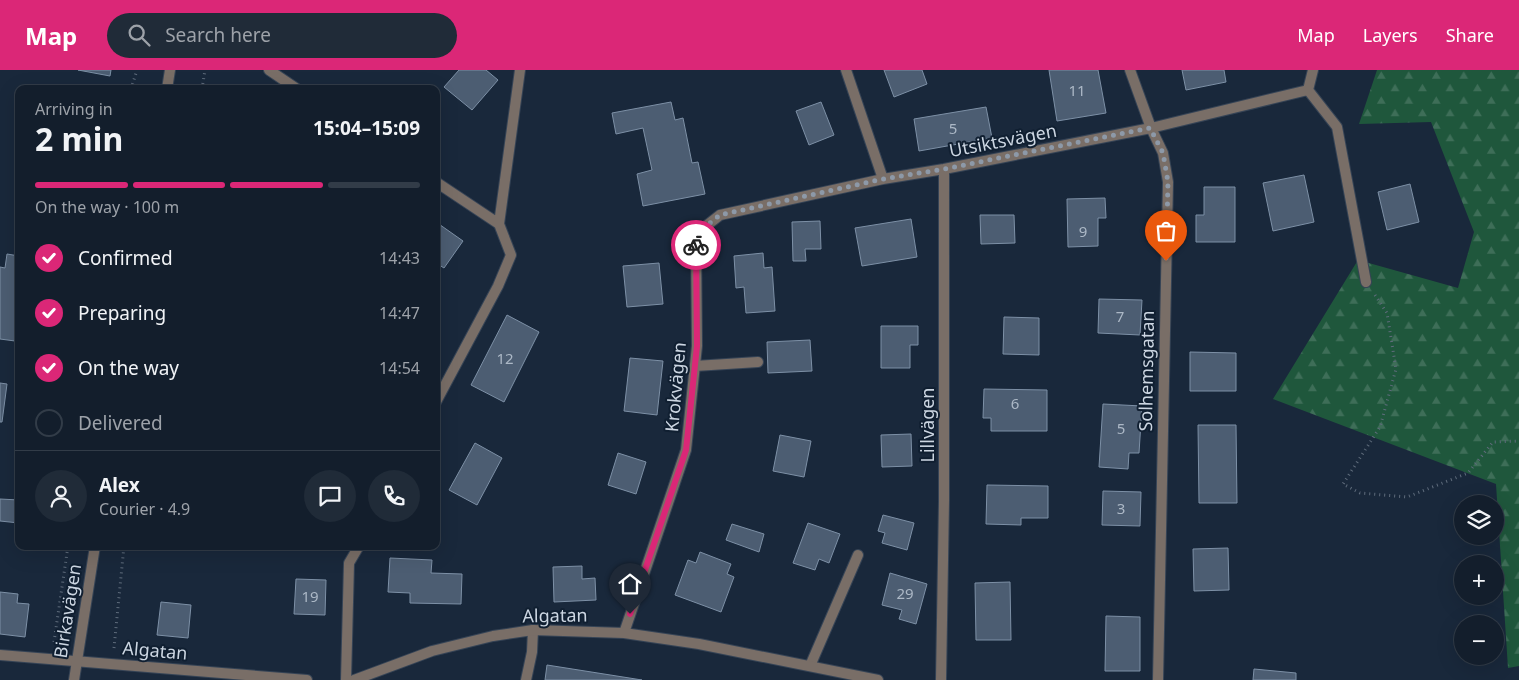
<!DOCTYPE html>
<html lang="en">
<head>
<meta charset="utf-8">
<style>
	body { margin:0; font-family:"Noto Sans",sans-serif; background:#202b38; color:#f1f3f6; height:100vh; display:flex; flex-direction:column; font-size:19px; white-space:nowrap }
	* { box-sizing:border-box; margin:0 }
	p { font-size:16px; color:#9da2a9 }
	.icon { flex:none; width:28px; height:28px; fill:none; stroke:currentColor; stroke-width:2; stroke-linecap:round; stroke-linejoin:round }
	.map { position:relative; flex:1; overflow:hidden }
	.drawer { position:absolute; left:15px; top:15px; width:425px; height:465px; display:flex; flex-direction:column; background:#131e2c; border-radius:10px; box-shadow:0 5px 20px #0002,0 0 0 1px #323c48 }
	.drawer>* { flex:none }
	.tools { position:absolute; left:1454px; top:425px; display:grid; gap:10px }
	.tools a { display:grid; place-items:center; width:50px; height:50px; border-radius:50%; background:#131e2c; box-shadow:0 5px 20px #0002,0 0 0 1px #323c48; font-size:25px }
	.pin { position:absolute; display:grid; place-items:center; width:42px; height:42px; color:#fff; margin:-51px -21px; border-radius:50% 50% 50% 0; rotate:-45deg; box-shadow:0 0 5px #0007 }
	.pin .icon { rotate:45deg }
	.courier { position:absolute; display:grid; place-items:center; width:50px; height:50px; margin:-25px; border:4px solid #db2777; border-radius:50%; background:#fff; color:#222; box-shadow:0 1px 6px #0007 }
	.overview em { font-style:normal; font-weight:700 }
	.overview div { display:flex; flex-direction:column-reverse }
	.overview { display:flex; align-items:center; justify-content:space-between; height:85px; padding:0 20px }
	h1 { font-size:32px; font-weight:700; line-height:38px }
	.bar { display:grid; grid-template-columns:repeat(4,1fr); gap:8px 5px; align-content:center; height:60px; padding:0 20px }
	.bar i { height:6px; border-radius:4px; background:#323c48 }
	.bar .selected { background:#db2777 }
	.bar p { grid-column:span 4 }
	.line { display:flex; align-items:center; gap:12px; padding:0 20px; border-top:1px solid #323c48 }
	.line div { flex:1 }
	.round { display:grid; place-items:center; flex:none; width:52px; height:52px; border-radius:26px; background:#202b38 }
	ol { padding:0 20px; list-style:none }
	li { display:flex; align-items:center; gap:15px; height:55px }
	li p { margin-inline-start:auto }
	li .icon { padding:5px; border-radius:50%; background:#db2777; color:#fff; stroke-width:4 }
	li:last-child { color:#9da2a9 }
	li i { width:28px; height:28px; border:2px solid #323c48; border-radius:50% }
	header { display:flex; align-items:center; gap:30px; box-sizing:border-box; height:70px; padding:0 25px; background:#db2777; color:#fff }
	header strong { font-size:24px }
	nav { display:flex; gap:28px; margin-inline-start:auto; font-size:18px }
	.search { width:350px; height:45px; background:#202b38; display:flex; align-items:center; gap:12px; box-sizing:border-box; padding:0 18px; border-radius:28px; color:#9da2a9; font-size:19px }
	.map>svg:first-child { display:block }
	.forest { fill:url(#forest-firs) }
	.building { fill:#4c5d72; stroke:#7d90a6 }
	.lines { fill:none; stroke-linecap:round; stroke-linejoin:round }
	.service-casing { stroke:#364456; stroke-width:12 }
	.minor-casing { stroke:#364456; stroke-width:12 }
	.tertiary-casing { stroke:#364456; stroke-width:12 }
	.path { stroke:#5f6c7c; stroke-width:3; stroke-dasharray:1 4; stroke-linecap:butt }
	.service { stroke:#796e67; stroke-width:10 }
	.minor { stroke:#796e67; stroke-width:10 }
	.tertiary { stroke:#796e67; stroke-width:10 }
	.done { stroke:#8d99a8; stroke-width:5; stroke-dasharray:0 9 }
	.route { stroke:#db2777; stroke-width:6 }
	.labels { text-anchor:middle; stroke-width:4; stroke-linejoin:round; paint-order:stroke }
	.number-label { font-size:15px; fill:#acb8c6 }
	.street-label { font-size:18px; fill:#ccd6e2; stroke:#101f31 }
</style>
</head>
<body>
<header>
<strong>Map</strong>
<div class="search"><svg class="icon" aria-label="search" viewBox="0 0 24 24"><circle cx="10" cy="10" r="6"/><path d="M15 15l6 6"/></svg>Search here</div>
<nav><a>Map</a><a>Layers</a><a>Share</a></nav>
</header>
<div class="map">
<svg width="1519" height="610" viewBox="0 0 1519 610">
	<defs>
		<pattern id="forest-firs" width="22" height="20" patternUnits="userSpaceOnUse" patternTransform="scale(1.25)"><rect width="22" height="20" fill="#1f573c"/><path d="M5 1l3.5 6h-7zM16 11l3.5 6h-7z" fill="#3e6e58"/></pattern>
	</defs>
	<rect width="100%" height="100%" fill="#19283b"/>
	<path class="forest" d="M1377 0H1519V596L1508 598 1496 414 1273 329 1358 190 1458 218 1474 162 1431 52 1359 54Z"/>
	<path class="building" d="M78 0H111L110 6Z
		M459 0H486L498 10 472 40 444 17Z
		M884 0H922L927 14 894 27Z
		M1049 0H1098L1106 43 1057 51Z
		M1182 0H1224L1226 12 1186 20Z
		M671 32 675 50 683 48 692 93 698 92 705 124 643 136 637 104 652 100 643 58 616 64 612 43Z
		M821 32 834 65 809 75 796 41Z
		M986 37 992 68 919 81 914 49Z
		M1304 105 1314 152 1273 161 1263 113Z
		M1410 114 1419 152 1387 160 1378 122Z
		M1204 117H1235V172H1196V145H1204Z
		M1105 128 1106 148H1098V176L1068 177 1067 129Z
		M980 145H1014L1015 173 981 174Z
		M911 149 917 187 862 196 855 158Z
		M820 151 821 179H805L806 191H793L792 152Z
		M436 152 463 171 444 198 436 193Z
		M763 183 764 198 772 197 775 241 746 243 744 217 736 218 734 186Z
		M7 184 19 186V252L15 271 0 269V197L5 198Z
		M659 193 663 234 627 237 623 196Z
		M1099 229 1142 230 1140 265 1098 263Z
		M507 245 539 262 504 332 471 315Z
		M1004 247 1039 248V285L1003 284Z
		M881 256H918V275H910V298H881Z
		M810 270 812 301 768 303 767 272Z
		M1190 282 1236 283V321H1190Z
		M630 288 663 291 657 345 624 341Z
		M0 313 7 314 2 352H0Z
		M984 319 1047 320V361H991V348H983Z
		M1103 334 1142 336 1139 383H1129L1128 399 1099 397Z
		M1198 355H1236L1237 433H1199Z
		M911 364 912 396 882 397 881 365Z
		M780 365 811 371 804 407 773 401Z
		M475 373 502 388 477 435 449 420Z
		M618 383 646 392 636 424 608 415Z
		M987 415 1048 416V448H1021V455L986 454Z
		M1103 421 1141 422 1140 456 1102 455Z
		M0 429 19 430V453L0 451Z
		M883 445 914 453 907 480 882 473 885 463 878 461Z
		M808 453 840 464 829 493 819 489 815 500 793 493Z
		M732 454 764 464 759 482 726 470Z
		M1228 478 1229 520 1194 521 1193 479Z
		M700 482 731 494 727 504 734 507 721 542 675 525 688 490 696 493Z
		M390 488 432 490 431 503 462 504 461 534 410 533V523L388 522Z
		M582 496V509L595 508 596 530 554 532 553 497Z
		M890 503 927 514 916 554 899 549 902 540 882 535Z
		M296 509 326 510 325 545 294 544Z
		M1010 512 1011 570H976L975 513Z
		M0 522 18 524 17 533 29 534 25 567 0 564Z
		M161 532 191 535 188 568 157 565Z
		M1106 546 1140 547V601H1105Z
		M547 595 642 610H545Z
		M1254 599 1296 603V610H1253Z"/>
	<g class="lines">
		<g class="service-casing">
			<path id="service" d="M695 296 758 292
				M810 596 858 485
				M526 610 532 582 533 560"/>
		</g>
		<g class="minor-casing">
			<path id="minor" d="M269 0 297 19
				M846 0 883 109
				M1130 0 1151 58 1163 83 1168 112 1158 610
				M1308 20 1337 57 1366 212
				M436 112 499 154
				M436 332 498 216 511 185 499 154 520 0
				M624 563 686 380 697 276 696 171 706 156 720 145 883 109 944 99 1151 58 1308 20 1313 0
				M0 585 307 610
				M346 610 349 493 359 476
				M354 610 432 581 493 566 533 560 624 563 699 574 878 610
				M941 610 944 431V99"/>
		</g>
		<g class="tertiary-casing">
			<path id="tertiary" d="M167 19 170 0
				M74 610 95 476"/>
		</g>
		<path class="path" d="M131 19 137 0
			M202 19 205 0
			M1375 225 1387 243 1396 299 1380 357 1343 414 1360 423 1407 427 1468 403 1493 372 1519 371
			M54 572 68 476
			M114 578 124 476"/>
		<use href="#service" class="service"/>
		<use href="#minor" class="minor"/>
		<use href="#tertiary" class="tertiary"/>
	</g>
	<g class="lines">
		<path class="done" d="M696 175C697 162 710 153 720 145L883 109 944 99 1150 58 1163 83 1168 112 1166 191"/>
		<path class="route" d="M630 544 686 380 697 276 696 175"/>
	</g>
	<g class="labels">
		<g class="number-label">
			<text x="1077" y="26">11</text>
			<text x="953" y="64">5</text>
			<text x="1083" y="167">9</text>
			<text x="1120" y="252">7</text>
			<text x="505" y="294">12</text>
			<text x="1015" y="339">6</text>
			<text x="1121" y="364">5</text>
			<text x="1121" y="444">3</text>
			<text x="905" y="529">29</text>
			<text x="310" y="532">19</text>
		</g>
		<g class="street-label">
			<text transform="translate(1003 71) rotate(-11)" y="6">Utsiktsvägen</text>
			<text transform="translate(1147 301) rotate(-89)" y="6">Solhemsgatan</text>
			<text transform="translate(676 317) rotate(-85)" y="6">Krokvägen</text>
			<text transform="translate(928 355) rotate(-90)" y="6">Lillvägen</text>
			<text transform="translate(68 541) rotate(-81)" y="6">Birkavägen</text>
			<text transform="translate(555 546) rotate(-1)" y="6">Algatan</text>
			<text transform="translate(155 581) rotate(5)" y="6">Algatan</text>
		</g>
	</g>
</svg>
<div class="tools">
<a><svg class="icon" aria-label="layers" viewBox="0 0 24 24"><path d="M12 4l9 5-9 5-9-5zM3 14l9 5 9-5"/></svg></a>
<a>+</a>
<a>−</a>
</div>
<div class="pin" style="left:1166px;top:191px;background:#ea580c"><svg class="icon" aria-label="bag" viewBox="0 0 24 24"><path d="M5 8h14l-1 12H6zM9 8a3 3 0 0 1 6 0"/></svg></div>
<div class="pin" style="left:630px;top:544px;background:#1f2937"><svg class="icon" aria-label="home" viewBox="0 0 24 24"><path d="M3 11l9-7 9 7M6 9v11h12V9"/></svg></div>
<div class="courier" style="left:696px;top:175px"><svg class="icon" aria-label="bike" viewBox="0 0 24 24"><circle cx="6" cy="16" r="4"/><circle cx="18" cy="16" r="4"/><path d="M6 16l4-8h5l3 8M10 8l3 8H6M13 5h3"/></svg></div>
<section class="drawer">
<div class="overview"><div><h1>2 min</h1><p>Arriving in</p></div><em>15:04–15:09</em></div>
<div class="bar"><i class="selected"></i><i class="selected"></i><i class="selected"></i><i></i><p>On the way · 100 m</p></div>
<ol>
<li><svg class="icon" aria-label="check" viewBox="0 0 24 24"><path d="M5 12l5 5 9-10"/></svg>Confirmed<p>14:43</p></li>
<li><svg class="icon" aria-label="check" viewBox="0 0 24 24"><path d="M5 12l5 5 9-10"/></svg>Preparing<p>14:47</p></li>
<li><svg class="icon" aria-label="check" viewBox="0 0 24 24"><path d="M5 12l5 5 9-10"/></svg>On the way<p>14:54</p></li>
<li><i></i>Delivered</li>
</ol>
<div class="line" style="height:90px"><a class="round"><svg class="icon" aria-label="person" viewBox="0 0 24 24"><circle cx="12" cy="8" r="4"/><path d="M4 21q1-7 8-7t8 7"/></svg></a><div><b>Alex</b><p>Courier · 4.9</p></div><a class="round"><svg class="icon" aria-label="chat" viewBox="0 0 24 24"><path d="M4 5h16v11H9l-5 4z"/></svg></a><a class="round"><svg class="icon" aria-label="phone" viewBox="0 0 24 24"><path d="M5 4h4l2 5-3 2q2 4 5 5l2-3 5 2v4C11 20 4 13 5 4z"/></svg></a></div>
</section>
</div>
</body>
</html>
